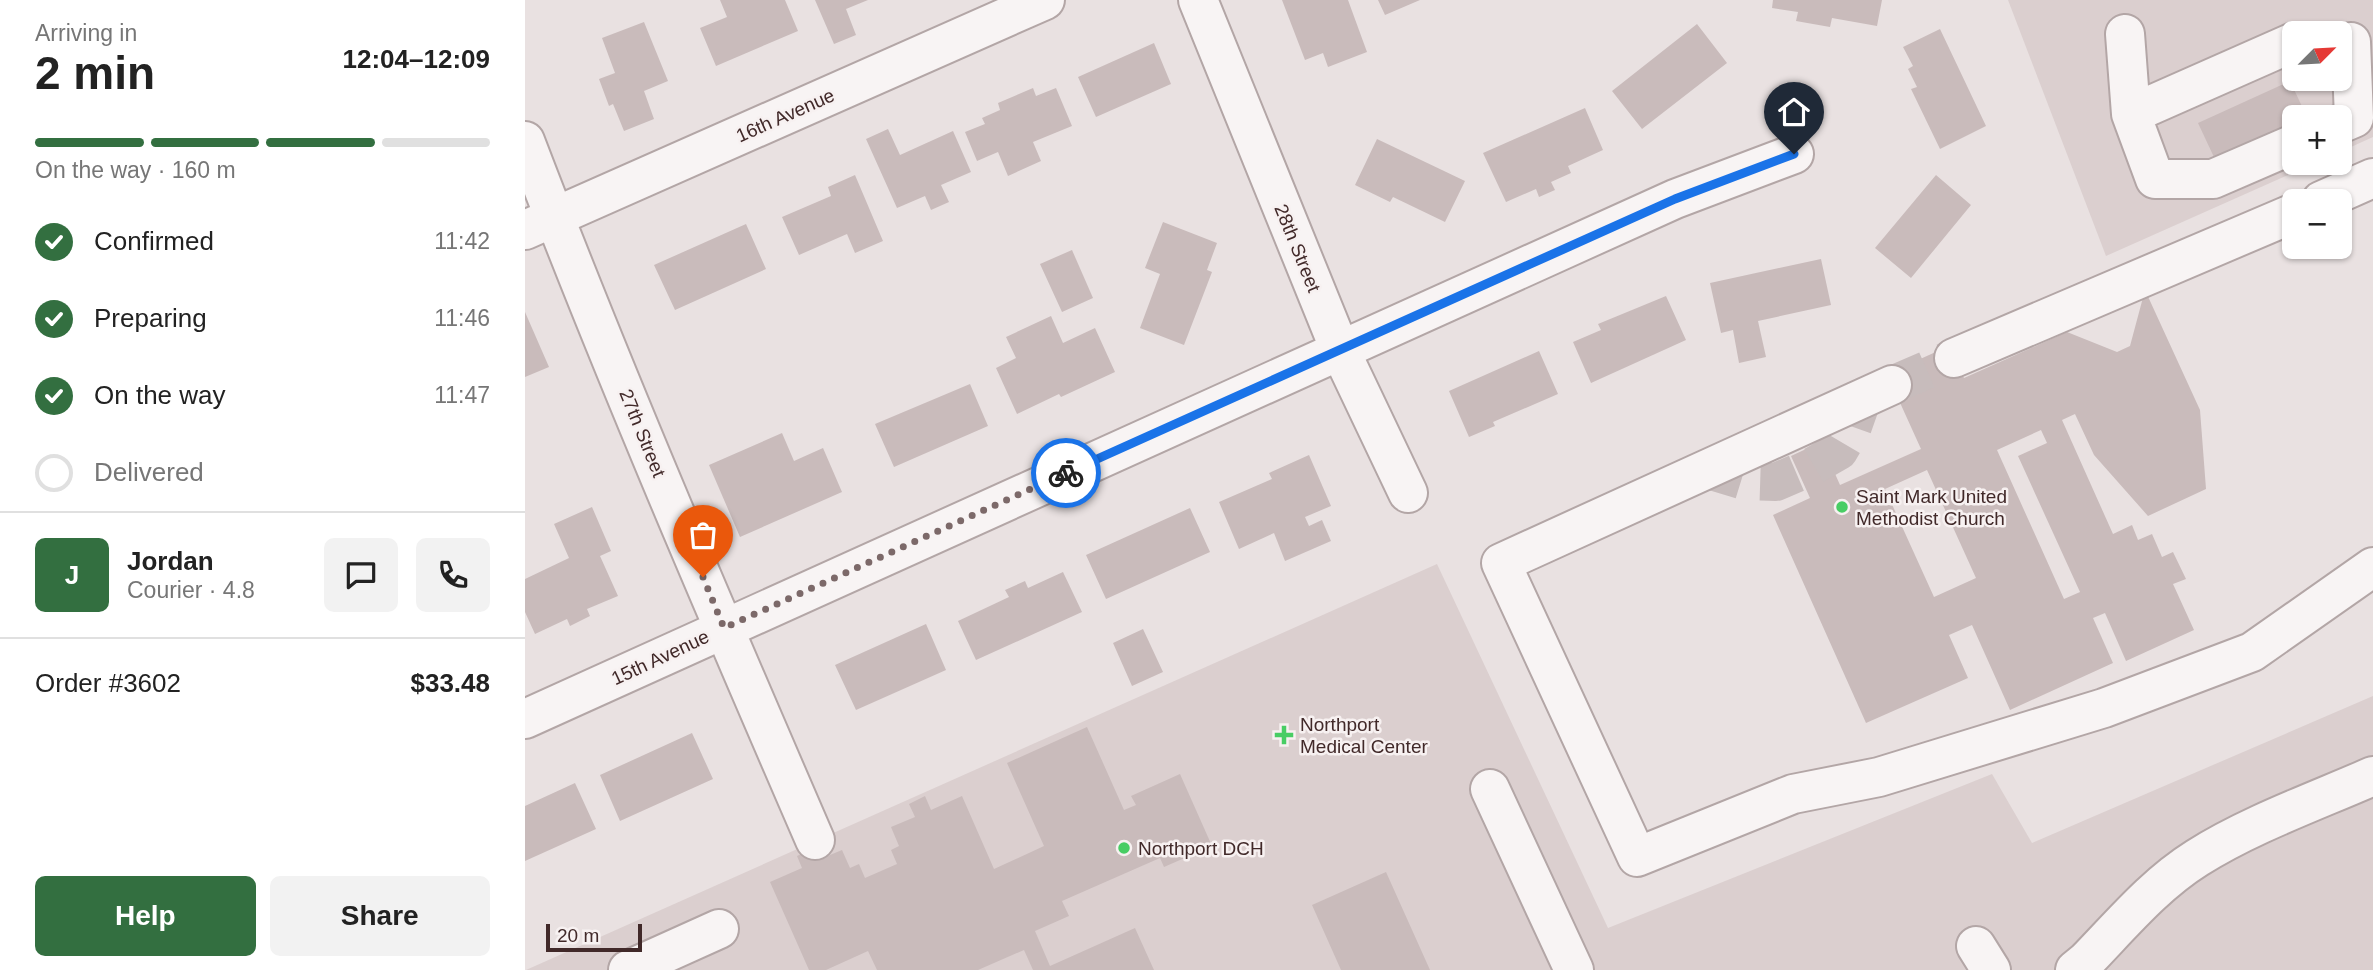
<!DOCTYPE html>
<html lang="en">
<head>
<meta charset="utf-8">
<style>
	body { margin:0; font-family:Helvetica,sans-serif; background:#f2f2f2; color:#222; height:100vh; display:flex; flex-direction:column; font-size:26px; white-space:nowrap }
	* { box-sizing:border-box; margin:0 }
	p { font-size:23px; color:#767676 }
	.icon { flex:none; width:38px; height:38px; fill:none; stroke:currentColor; stroke-width:2; stroke-linecap:round; stroke-linejoin:round }
	.map { position:relative; flex:1; overflow:hidden }
	.side { display:flex; flex-direction:column; background:#fff; width:525px }
	.side>* { flex:none }
	.needle { width:46px; rotate:66deg }
	.buttons { position:absolute; left:1757px; top:21px; display:grid; gap:14px }
	.buttons a { display:grid; place-items:center; width:70px; height:70px; border-radius:10px; background:#fff; box-shadow:0 2px 5px #0004; font-size:35px }
	.scale { position:absolute; left:21px; bottom:18px; width:96px; box-sizing:border-box; padding-left:7px; border:4px solid #412929; border-top:0; font-size:19px; line-height:24px; white-space:nowrap; color:#412929; -webkit-text-stroke:5px #f7f1f1; paint-order:stroke }
	.pin { position:absolute; display:grid; place-items:center; width:60px; height:60px; color:#fff; margin:-72px -30px; border-radius:50% 50% 50% 0; rotate:-45deg; box-shadow:0 0 7px #0007 }
	.pin .icon { rotate:45deg }
	.courier { position:absolute; display:grid; place-items:center; width:70px; height:70px; margin:-35px; border:5px solid #1a73e8; border-radius:50%; background:#fff; color:#222; box-shadow:0 2px 9px #0007 }
	.head em { font-style:normal; font-weight:700 }
	.head div { display:flex; flex-direction:column-reverse }
	.head { display:flex; align-items:center; justify-content:space-between; height:119px; padding:0 35px }
	h1 { font-size:46px; font-weight:700; line-height:52px }
	.bar { display:grid; grid-template-columns:repeat(4,1fr); gap:10px 7px; align-content:center; height:84px; padding:0 35px }
	.bar i { height:9px; border-radius:5px; background:#e0e0e0 }
	.bar .selected { background:#336f40 }
	.bar p { grid-column:span 4 }
	.line { display:flex; align-items:center; gap:18px; padding:0 35px; border-top:2px solid #e0e0e0 }
	.line div { flex:1 }
	.round { display:grid; place-items:center; flex:none; width:74px; height:74px; border-radius:10px; background:#f2f2f2 }
	ol { padding:0 35px; list-style:none }
	li { display:flex; align-items:center; gap:21px; height:77px }
	li p { margin-inline-start:auto }
	li .icon { padding:7px; border-radius:50%; background:#336f40; color:#fff; stroke-width:4 }
	li:last-child { color:#767676 }
	li i { width:38px; height:38px; border:4px solid #e0e0e0; border-radius:50% }
	.cta { display:flex; gap:14px; margin-top:auto; padding:14px 35px }
	.cta a { flex:1; height:80px; border-radius:10px; background:#336f40; color:#fff; font-size:28px; font-weight:700; line-height:80px; text-align:center }
	.cta a+a { background:#f2f2f2; color:#222 }
	main { display:flex; flex:1; min-height:0 }
	.map>svg:first-child { display:block }
	.built { fill:#dbcfcf; fill-rule:evenodd }
	.building { fill:#c9bbbb; fill-rule:evenodd }
	.lines { fill:none; stroke-linecap:round; stroke-linejoin:round }
	.minor-tunnel { stroke:#c7bcbc; stroke-width:38; stroke-dasharray:38 19; stroke-linecap:butt }
	.minor-casing { stroke:#b3a6a6; stroke-width:42 }
	.minor { stroke:#f8f4f4; stroke-width:38 }
	.done { stroke:#7c6969; stroke-width:7; stroke-dasharray:0 12.6 }
	.route { stroke:#1a73e8; stroke-width:9 }
	.poi-dot { fill:#48cd64; stroke:#f7f1f1; stroke-width:2.5 }
	.labels { text-anchor:middle; stroke-width:5; stroke-linejoin:round; paint-order:stroke }
	.street-label { font-size:19px; fill:#412929; stroke:#f7f1f1 }
	.poi-label { font-size:19px; fill:#412929; stroke:#f7f1f1; text-anchor:start }
</style>
</head>
<body>
<main>
<section class="side">
<div class="head"><div><h1>2 min</h1><p>Arriving in</p></div><em>12:04–12:09</em></div>
<div class="bar"><i class="selected"></i><i class="selected"></i><i class="selected"></i><i></i><p>On the way · 160 m</p></div>
<ol>
<li><svg class="icon" aria-label="check" viewBox="0 0 24 24"><path d="M5 12l5 5 9-10"/></svg>Confirmed<p>11:42</p></li>
<li><svg class="icon" aria-label="check" viewBox="0 0 24 24"><path d="M5 12l5 5 9-10"/></svg>Preparing<p>11:46</p></li>
<li><svg class="icon" aria-label="check" viewBox="0 0 24 24"><path d="M5 12l5 5 9-10"/></svg>On the way<p>11:47</p></li>
<li><i></i>Delivered</li>
</ol>
<div class="line" style="height:126px"><b class="round" style="background:#336f40;color:#fff">J</b><div><b>Jordan</b><p>Courier · 4.8</p></div><a class="round"><svg class="icon" aria-label="chat" viewBox="0 0 24 24"><path d="M4 5h16v11H9l-5 4z"/></svg></a><a class="round"><svg class="icon" aria-label="phone" viewBox="0 0 24 24"><path d="M5 4h4l2 5-3 2q2 4 5 5l2-3 5 2v4C11 20 4 13 5 4z"/></svg></a></div>
<div class="line" style="height:91px"><div>Order #3602</div><b>$33.48</b></div>
<div class="cta"><a>Help</a><a>Share</a></div>
</section>
<div class="map">
<svg width="1848" height="970" viewBox="0 0 1848 970">
	<rect width="100%" height="100%" fill="#e9e1e1"/>
	<path class="built" d="M1483 0H1848V137L1815 152V117H1769V163H1790L1581 256ZM1769 33H1815V79H1769Z
		M912 564 1083 928 1467 774 1507 843 1848 696V970H1Z"/>
	<path class="building" d="M195 0H260L273 31 191 66 175 28 202 17Z
		M290 0H343L321 9 331 35 309 44Z
		M757 0H823L842 52 803 67 798 53 780 60Z
		M853 0H895L860 15Z
		M1248 0H1357L1352 26 1307 18 1305 27 1271 21 1273 12 1247 8Z
		M119 22 143 81 119 91 129 119 99 131 88 104 84 106 74 79 90 73 77 38Z
		M1172 24 1202 63 1117 129 1087 91Z
		M1415 29 1461 126 1415 149 1386 89 1392 87 1383 69 1388 66 1378 47Z
		M629 43 646 84 571 117 553 77Z
		M1765 81 1782 117H1769V136L1695 170 1673 123Z
		M508 88 511 96 531 88 547 126 508 142 516 161 483 176 473 152 452 161 440 132 460 124 457 118 475 110 473 103Z
		M1060 108 1078 150 1043 166 1046 173 1026 182 1030 190 1014 197 1011 189 981 202 958 153Z
		M363 129 375 155 428 131 446 172 416 185 424 202 406 210 400 196 372 208 341 139Z
		M852 139 940 181 920 222 868 197 865 202 830 185Z
		M330 175 358 241 330 253 322 234 274 255 257 217 306 196 303 187Z
		M1411 175 1446 205 1386 278 1350 248Z
		M638 222 692 243 682 270 687 272 659 345 615 328 635 274 620 268Z
		M221 224 241 269 150 310 129 265Z
		M547 250 568 298 537 312 515 264Z
		M1296 259 1306 305 1233 321 1241 357 1214 363 1208 330 1196 333 1185 283Z
		M1620 290 1675 410 1681 489 1623 516 1569 455 1550 414 1537 420 1588 534 1607 525 1613 540 1627 534 1637 557 1648 552 1661 579 1648 584 1669 630 1601 661 1580 613 1568 618 1588 663 1485 710 1447 625 1424 635 1443 678 1341 723 1248 515 1285 498 1266 456 1296 442 1315 485 1396 449 1362 374 1424 346 1439 378 1542 332 1592 352 1605 346ZM1516 430 1522 443 1493 456 1555 592 1539 599 1472 450ZM1402 470 1451 578 1409 597 1360 489Z
		M1141 296 1161 340 1066 383 1048 342 1076 330 1073 324Z
		M0 312 24 367 0 377Z
		M526 316 538 343 570 328 590 372 536 397 534 394 492 414 471 368 491 358 481 337Z
		M1014 351 1033 394 968 422 970 426 944 437 924 391Z
		M445 384 463 426 369 467 350 424Z
		M257 433 269 461 298 448 317 492 215 537 184 465Z
		M784 455 806 506 780 517 784 526 797 520 806 541 760 561 749 533 714 549 694 502 747 479 744 473Z
		M67 507 86 551 75 556 93 596 62 609 65 616 45 626 42 619 10 634 0 612V579L44 558 29 524Z
		M665 508 685 552 581 599 561 555Z
		M538 572 557 612 451 660 433 621 484 597 480 590 500 581 503 588Z
		M401 624 421 670 331 710 310 665Z
		M618 629 638 672 607 686 588 643Z
		M562 727 599 810 611 805 606 796 655 774 687 846 639 867 635 858 537 901 544 916 510 931 525 966 610 928 629 970H508L499 950 453 970H352L343 951 301 970H284L245 882 277 868 272 856 288 849 293 860 317 850 325 868 334 864 340 878 372 864 366 850 374 846 366 827 390 817 384 804 400 796 406 810 437 796 469 869 519 846 482 763Z
		M167 733 188 779 95 821 75 775Z
		M50 783 71 829 0 861V806Z
		M861 872 905 970H816L787 905Z"/>
	<g class="lines">
		<path class="minor-tunnel" d="M1367 385 1429 358
			M1180 469 1219 481 1251 482 1286 467 1314 451 1327 429 1338 398"/>
		<g class="minor-casing">
			<path id="minor" d="M673 0 815 350 883 493
				M1600 34 1606 114
				M1769 42 1606 114 1630 179H1688L1769 144
				M1815 124 1829 118 1826 42
				M0 141C90 377 190 609 290 840
				M1796 201 1848 178
				M0 230 520 0
				M1429 358 1769 213
				M1367 385 976 563 1112 857 1268 794 1354 777 1579 708 1727 652 1848 567
				M0 719 1150 199 1269 154
				M965 789 1049 970
				M1451 946 1466 970
				M103 970 194 929
				M1550 970 1561 961C1596 925 1629 885 1672 858 1724 825 1791 801 1848 776"/>
		</g>
		<use href="#minor" class="minor"/>
	</g>
	<g class="lines">
		<path class="done" d="M178 577 199 628 541 473"/>
		<path class="route" d="M541 473 1150 199 1269 154"/>
	</g>
	<g class="poi-dot">
		<circle cx="1317" cy="507" r="7"/>
		<path d="M755.5 724.5h7v7h7v7h-7v7h-7v-7h-7v-7h7z"/>
		<circle cx="599" cy="848" r="7"/>
	</g>
	<g class="labels">
		<g class="street-label">
			<text transform="translate(260 115) rotate(-24)" y="7">16th Avenue</text>
			<text transform="translate(773 248) rotate(68)" y="7">28th Street</text>
			<text transform="translate(118 433) rotate(68)" y="7">27th Street</text>
			<text transform="translate(135 657) rotate(-25)" y="7">15th Avenue</text>
		</g>
		<g class="poi-label">
			<text x="1331" y="503">Saint Mark United<tspan x="1331" dy="22">Methodist Church</tspan></text>
			<text x="775" y="731">Northport<tspan x="775" dy="22">Medical Center</tspan></text>
			<text x="613" y="855">Northport DCH</text>
		</g>
	</g>
</svg>
<div class="buttons">
<a><svg class="needle" viewBox="-14 -14 28 28"><path d="M0-13l5 13h-10z" fill="#e53935"/><path d="M0 13l5-13h-10z" fill="#767676"/></svg></a>
<a>+</a>
<a>−</a>
</div>
<div class="scale">20 m</div>
<div class="pin" style="left:178px;top:577px;background:#ea580c"><svg class="icon" aria-label="bag" viewBox="0 0 24 24"><path d="M5 8h14l-1 12H6zM9 8a3 3 0 0 1 6 0"/></svg></div>
<div class="pin" style="left:1269px;top:154px;background:#1f2937"><svg class="icon" aria-label="home" viewBox="0 0 24 24"><path d="M3 11l9-7 9 7M6 9v11h12V9"/></svg></div>
<div class="courier" style="left:541px;top:473px"><svg class="icon" aria-label="bike" viewBox="0 0 24 24"><circle cx="6" cy="16" r="4"/><circle cx="18" cy="16" r="4"/><path d="M6 16l4-8h5l3 8M10 8l3 8H6M13 5h3"/></svg></div>
</div>
</main>
</body>
</html>
